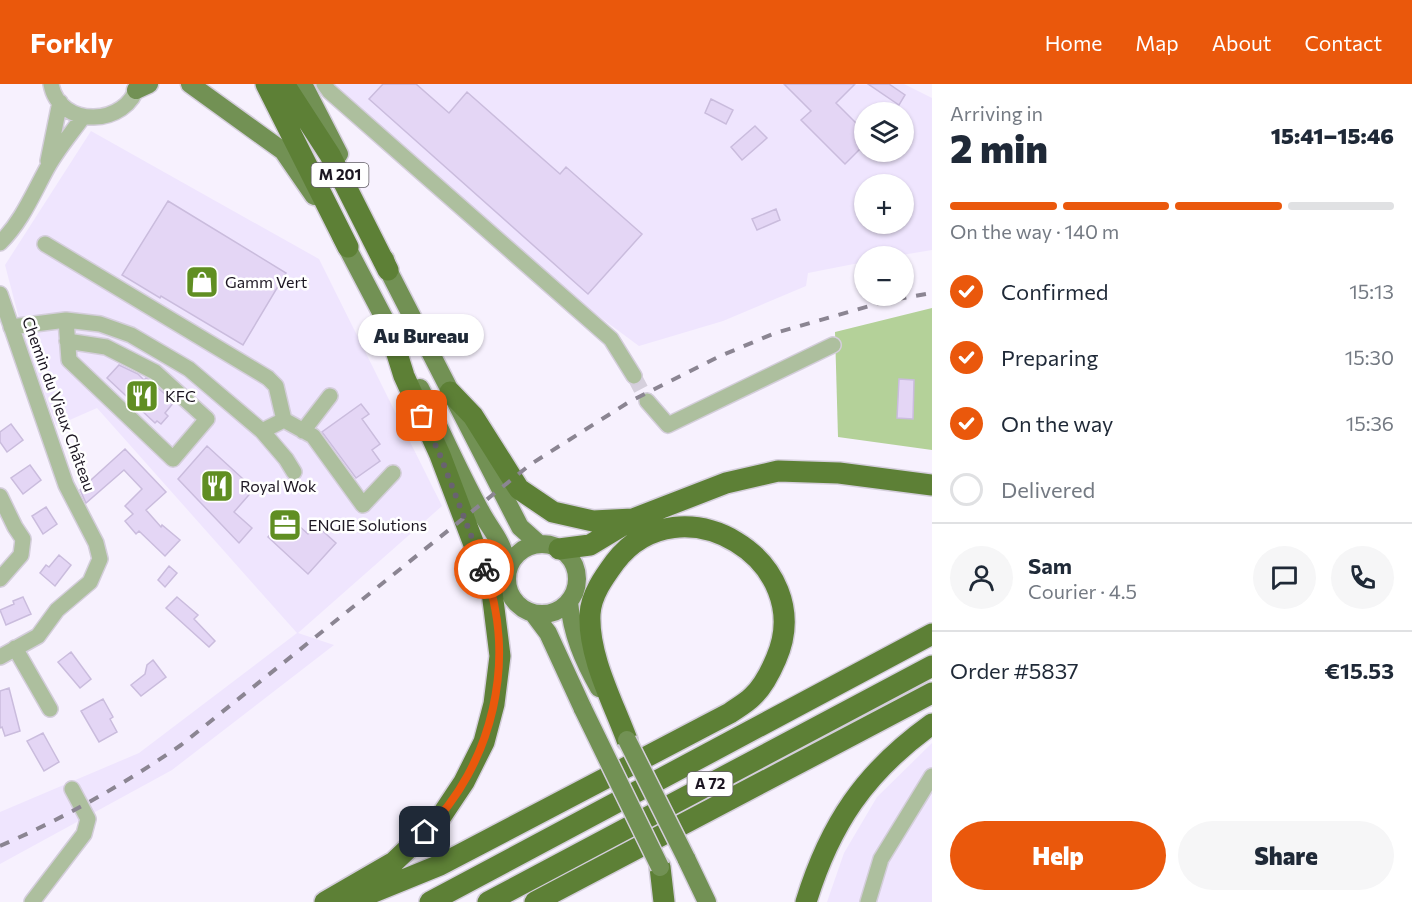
<!DOCTYPE html>
<html lang="en">
<head>
<meta charset="utf-8">
<style>
	body { margin:0; font-family:Commissioner,sans-serif; background:#f6f6f7; color:#1f2937; height:100vh; display:flex; flex-direction:column; font-size:22px; white-space:nowrap }
	* { box-sizing:border-box; margin:0 }
	p { font-size:20px; color:#747a83 }
	.icon { flex:none; width:33px; height:33px; fill:none; stroke:currentColor; stroke-width:2; stroke-linecap:round; stroke-linejoin:round }
	.map { position:relative; flex:1; overflow:hidden }
	.sheet { display:flex; flex-direction:column; background:#fff; width:480px }
	.sheet>* { flex:none }
	.tools { position:absolute; left:854px; top:18px; display:grid; gap:12px }
	.tools a { display:grid; place-items:center; width:60px; height:60px; border-radius:50%; background:#fff; box-shadow:0 2px 4px #0004; font-size:30px }
	.pin { position:absolute; display:grid; place-items:center; width:51px; height:51px; color:#fff; margin:-26px; border-radius:12px; box-shadow:0 3px 9px #0006 }
	.courier { position:absolute; display:grid; place-items:center; width:60px; height:60px; margin:-30px; border:4px solid #ea580c; border-radius:50%; background:#fff; color:#222; box-shadow:0 2px 8px #0007 }
	.bubble { position:absolute; height:42px; border-radius:21px; background:#fff; box-shadow:0 2px 4px #0004; font-size:20px; font-weight:800; line-height:42px; text-align:center }
	.overview em { font-style:normal; font-weight:800 }
	.overview div { display:flex; flex-direction:column-reverse }
	.overview { display:flex; align-items:center; justify-content:space-between; height:102px; padding:0 18px }
	h1 { font-size:39px; font-weight:800; line-height:45px }
	.bar { display:grid; grid-template-columns:repeat(4,1fr); gap:9px 6px; align-content:center; height:72px; padding:0 18px }
	.bar i { height:8px; border-radius:4px; background:#e0e1e3 }
	.bar .selected { background:#ea580c }
	.bar p { grid-column:span 4 }
	.line { display:flex; align-items:center; gap:15px; padding:0 18px; border-top:2px solid #e0e1e3 }
	.line div { flex:1 }
	.round { display:grid; place-items:center; flex:none; width:63px; height:63px; border-radius:32px; background:#f6f6f7 }
	ol { padding:0 18px; list-style:none }
	li { display:flex; align-items:center; gap:18px; height:66px }
	li p { margin-inline-start:auto }
	li .icon { padding:6px; border-radius:50%; background:#ea580c; color:#fff; stroke-width:4 }
	li:last-child { color:#747a83 }
	li i { width:33px; height:33px; border:3px solid #e0e1e3; border-radius:50% }
	.primary-button { display:flex; gap:12px; margin-top:auto; padding:12px 18px }
	.primary-button a { flex:1; height:69px; border-radius:36px; background:#ea580c; color:#fff; font-size:24px; font-weight:800; line-height:69px; text-align:center }
	.primary-button a+a { background:#f6f6f7; color:#1f2937 }
	header { display:flex; align-items:center; gap:36px; box-sizing:border-box; height:84px; padding:0 30px; background:#ea580c; color:#fff }
	header strong { font-size:28px }
	nav { display:flex; gap:33px; margin-inline-start:auto; font-size:21px }
	main { display:flex; flex:1; min-height:0 }
	.map>svg:first-child { display:block }
	.built { fill:#efe5fe; fill-rule:evenodd }
	.green { fill:#b4d199 }
	.building { fill:#e4d6f5; stroke:#cabcdd; stroke-width:1.5 }
	.lines { fill:none; stroke-linecap:round; stroke-linejoin:round }
	.minor-tunnel { stroke:#d6d0dd; stroke-width:15; stroke-dasharray:15 8; stroke-linecap:butt }
	.minor-casing { stroke:#d4cedb; stroke-width:18 }
	.major-casing { stroke:#d4cedb; stroke-width:21 }
	.highway-casing { stroke:#d4cedb; stroke-width:24 }
	.minor { stroke:#adbf9e; stroke-width:15 }
	.major { stroke:#729154; stroke-width:18 }
	.highway { stroke:#5d8036; stroke-width:21 }
	.rail { stroke:#8b8592; stroke-width:4; stroke-dasharray:10 10; stroke-linecap:butt }
	.major-bridge-casing { stroke:#d4cedb; stroke-width:21; stroke-linecap:butt }
	.major-bridge { stroke:#729154; stroke-width:18 }
	.done { stroke:#69636f; stroke-width:6; stroke-dasharray:0 10.8 }
	.route { stroke:#ea580c; stroke-width:8 }
	.labels { text-anchor:middle; stroke-width:5; stroke-linejoin:round; paint-order:stroke }
	.shield { fill:#fff; stroke:#605c64; stroke-width:1.5 }
	.shield-label { font-size:15px; font-weight:bold; fill:#1c1622 }
	.poi-label { font-size:16px; fill:#1c1622; stroke:#fff; text-anchor:start }
	.street-label { font-size:16px; fill:#1c1622; stroke:#fff }
</style>
</head>
<body>
<header>
<strong>Forkly</strong>
<nav><a>Home</a><a>Map</a><a>About</a><a>Contact</a></nav>
</header>
<main>
<div class="map">
<svg width="932" height="818" viewBox="0 0 932 818">
	<rect width="100%" height="100%" fill="#f7f1fe"/>
	<path class="built" d="M333 0H904L932 14V166L896 172H864V178L808 189 806 202 723 237 639 262 574 214ZM864 28H903V68H864ZM864 100H903V140H864Z
		M91 47 319 175 442 422 298 549 334 561 172 686 0 780V728L139 669 297 549 97 324 56 342 25 257 5 181Z
		M932 659V818H827L844 769 877 713Z"/>
	<path class="green" d="M932 224V366L838 353 835 248Z"/>
	<path class="building" d="M383 0H416L449 29 467 8 560 90 566 83 642 150 588 210 369 15Z
		M784 0H855L836 19 864 47V61L845 80 801 36 811 27Z
		M868 0H889L905 11 899 21Z
		M711 15 733 26 726 40 705 29Z
		M755 42 767 54 742 76 731 63Z
		M168 117 286 189 243 261 161 212 160 214 122 191Z
		M776 125 780 136 757 146 752 135Z
		M119 281 138 290 144 296 146 294 149 296 174 318 165 329 168 332 161 340 157 337 155 339 107 294Z
		M899 295 914 296 913 335 897 334Z
		M361 320 369 330 362 335 380 360 372 366 380 377 356 394 322 348Z
		M11 340 23 356 7 368 0 358V348Z
		M207 362 254 405 234 428 252 444 239 459 178 395Z
		M125 365 166 408 146 426 161 443 162 441 180 456 165 472 139 447 136 450 125 437 133 430 125 422 142 405 124 386 86 419 80 406Z
		M30 381 41 396 23 410 11 394Z
		M46 423 57 440 43 450 32 432Z
		M288 432 308 450 316 441 336 459 308 490 268 453Z
		M59 471 71 481 55 502 40 489 46 481 49 483Z
		M169 482 177 489 165 503 158 496Z
		M23 513 31 530 6 541 0 526 14 520 13 517Z
		M177 513 198 531 194 535 215 557 209 563 166 524Z
		M71 568 91 595 80 604 58 578Z
		M153 576 166 593 141 612 131 601 145 590 147 581Z
		M9 604 20 647 5 652 2 643 0 644V607Z
		M103 615 113 633 110 635 117 648 99 658 81 627Z
		M43 649 59 678 44 687 27 657Z"/>
	<g class="lines">
		<path class="minor-tunnel" d="M634 292 647 317"/>
		<g class="minor-casing">
			<path id="minor" d="M51 0C59 45 128 43 138 0
				M324 0 329 7 611 255 634 292
				M48 77 60 18
				M0 159C21 138 31 114 45 88 55 68 70 51 83 33
				M0 210 66 401 96 459 100 475 90 498 57 526 38 552 0 573
				M66 236 69 276 173 375 207 335 155 288 106 263 67 257
				M11 243 66 236 100 240 131 251 189 285 262 347 284 336 276 302 268 294 45 160
				M647 317 668 341 833 261
				M284 336 313 352 363 421 393 389
				M262 347 286 375 294 388
				M303 347 330 312
				M0 412 15 443 23 455 21 471 0 495
				M15 564 50 625
				M32 818 84 750 88 735 72 705
				M868 818 881 775 932 692"/>
		</g>
		<g class="major-casing">
			<path id="major" d="M190 0 283 67 314 112
				M303 0 339 70
				M136 6 149 0
				M341 152 395 255
				M385 175 388 186 520 443 539 460
				M420 304C440 344 458 386 480 426 493 451 505 457 507 488
				M507 495a35 35 0 1 1 70 0a35 35 0 1 1-70 0Z
				M569 518C572 550 583 576 599 604
				M533 529 548 549 583 625
				M686 774 707 818"/>
		</g>
		<g class="highway-casing">
			<path id="highway" d="M266 0 348 163
				M284 0 330 71 388 186
				M450 308 473 332 519 405 553 428 593 437 633 435 726 399 778 387 839 389 932 401
				M559 465 590 461 630 437
				M660 783 664 818
				M325 818 394 778 440 734 464 698 484 658 494 620 500 572 492 508 440 371 404 292 389 244
				M349 818 440 781 730 629C737 624 746 619 752 613 763 603 770 589 776 575 819 477 680 393 615 478 604 493 591 511 590 530 588 572 613 618 627 656
				M430 818 932 550
				M488 818 932 582
				M535 818 932 609
				M806 818C830 740 865 688 932 640"/>
		</g>
		<use href="#minor" class="minor"/>
		<use href="#major" class="major"/>
		<use href="#highway" class="highway"/>
		<path class="rail" d="M0 762C64 734 123 701 181 661L531 380 629 318 718 273 775 249 887 217 932 209"/>
		<g class="major-bridge-casing">
			<path id="major-bridge" d="M583 625 660 783
				M627 656 686 774"/>
		</g>
		<use href="#major-bridge" class="major-bridge"/>
	</g>
	<g class="lines">
		<path class="done" d="M422 332 440 371 484 485"/>
		<path class="route" d="M425 748C493 681 518 575 484 485"/>
	</g>
	<defs>
		<g id="shop-square" transform="scale(1.725)"><rect x="-9" y="-9" width="18" height="18" rx="4" fill="#608e22" stroke="#fff"/><path d="M-5-2.5h2.3a2.7 3.5 0 0 1 5.4 0H5L5.5 6h-11ZM-1.5-2.5h3a1.5 2.3 0 0 0-3 0Z" fill="#fff"/></g>
		<g id="restaurant-square" transform="scale(1.725)"><rect x="-9" y="-9" width="18" height="18" rx="4" fill="#608e22" stroke="#fff"/><path d="M-5-6h1v4h1v-4h1v4h1v-4h1v5L-1.5 .5V6h-2V.5L-5-1ZM5-6V6H3V1.5H1.5Q1.5-4 5-6Z" fill="#fff"/></g>
		<g id="office-square" transform="scale(1.725)"><rect x="-9" y="-9" width="18" height="18" rx="4" fill="#608e22" stroke="#fff"/><path d="M-6-3h4V-5.5h4V-3h4V5H-6ZM-1-4.5V-3h2v-1.5ZM-6 0V1H6V0Z" fill="#fff"/></g>
	</defs>
	<g fill-rule="evenodd">
		<use href="#shop-square" x="202" y="198"/>
		<use href="#restaurant-square" x="142" y="312"/>
		<use href="#restaurant-square" x="217" y="402"/>
		<use href="#office-square" x="285" y="441"/>
	</g>
	<g class="labels">
		<g class="shield">
			<rect x="311.5" y="79" width="57" height="24" rx="4.5"/>
			<rect x="687.5" y="688" width="45" height="24" rx="4.5"/>
		</g>
		<g class="shield-label">
			<text x="340" y="96">M 201</text>
			<text x="710" y="705">A 72</text>
		</g>
		<g class="poi-label">
			<text x="225" y="204">Gamm Vert</text>
			<text x="165" y="318">KFC</text>
			<text x="240" y="408">Royal Wok</text>
			<text x="308" y="447">ENGIE Solutions</text>
		</g>
		<g class="street-label">
			<text transform="translate(59 320) rotate(70)" y="6">Chemin du Vieux Château</text>
		</g>
	</g>
</svg>
<div class="tools">
<a><svg class="icon" aria-label="layers" viewBox="0 0 24 24"><path d="M12 4l9 5-9 5-9-5zM3 14l9 5 9-5"/></svg></a>
<a>+</a>
<a>−</a>
</div>
<div class="pin" style="left:422px;top:332px;background:#ea580c"><svg class="icon" aria-label="bag" viewBox="0 0 24 24"><path d="M5 8h14l-1 12H6zM9 8a3 3 0 0 1 6 0"/></svg></div>
<div class="pin" style="left:425px;top:748px;background:#1f2937"><svg class="icon" aria-label="home" viewBox="0 0 24 24"><path d="M3 11l9-7 9 7M6 9v11h12V9"/></svg></div>
<div class="courier" style="left:484px;top:485px"><svg class="icon" aria-label="bike" viewBox="0 0 24 24"><circle cx="6" cy="16" r="4"/><circle cx="18" cy="16" r="4"/><path d="M6 16l4-8h5l3 8M10 8l3 8H6M13 5h3"/></svg></div>
<div class="bubble" style="left:358px;top:230px;width:126px">Au Bureau</div>
</div>
<section class="sheet">
<div class="overview"><div><h1>2 min</h1><p>Arriving in</p></div><em>15:41–15:46</em></div>
<div class="bar"><i class="selected"></i><i class="selected"></i><i class="selected"></i><i></i><p>On the way · 140 m</p></div>
<ol>
<li><svg class="icon" aria-label="check" viewBox="0 0 24 24"><path d="M5 12l5 5 9-10"/></svg>Confirmed<p>15:13</p></li>
<li><svg class="icon" aria-label="check" viewBox="0 0 24 24"><path d="M5 12l5 5 9-10"/></svg>Preparing<p>15:30</p></li>
<li><svg class="icon" aria-label="check" viewBox="0 0 24 24"><path d="M5 12l5 5 9-10"/></svg>On the way<p>15:36</p></li>
<li><i></i>Delivered</li>
</ol>
<div class="line" style="height:108px"><a class="round"><svg class="icon" aria-label="person" viewBox="0 0 24 24"><circle cx="12" cy="8" r="4"/><path d="M4 21q1-7 8-7t8 7"/></svg></a><div><b>Sam</b><p>Courier · 4.5</p></div><a class="round"><svg class="icon" aria-label="chat" viewBox="0 0 24 24"><path d="M4 5h16v11H9l-5 4z"/></svg></a><a class="round"><svg class="icon" aria-label="phone" viewBox="0 0 24 24"><path d="M5 4h4l2 5-3 2q2 4 5 5l2-3 5 2v4C11 20 4 13 5 4z"/></svg></a></div>
<div class="line" style="height:78px"><div>Order #5837</div><b>€15.53</b></div>
<div class="primary-button"><a>Help</a><a>Share</a></div>
</section>
</main>
</body>
</html>
